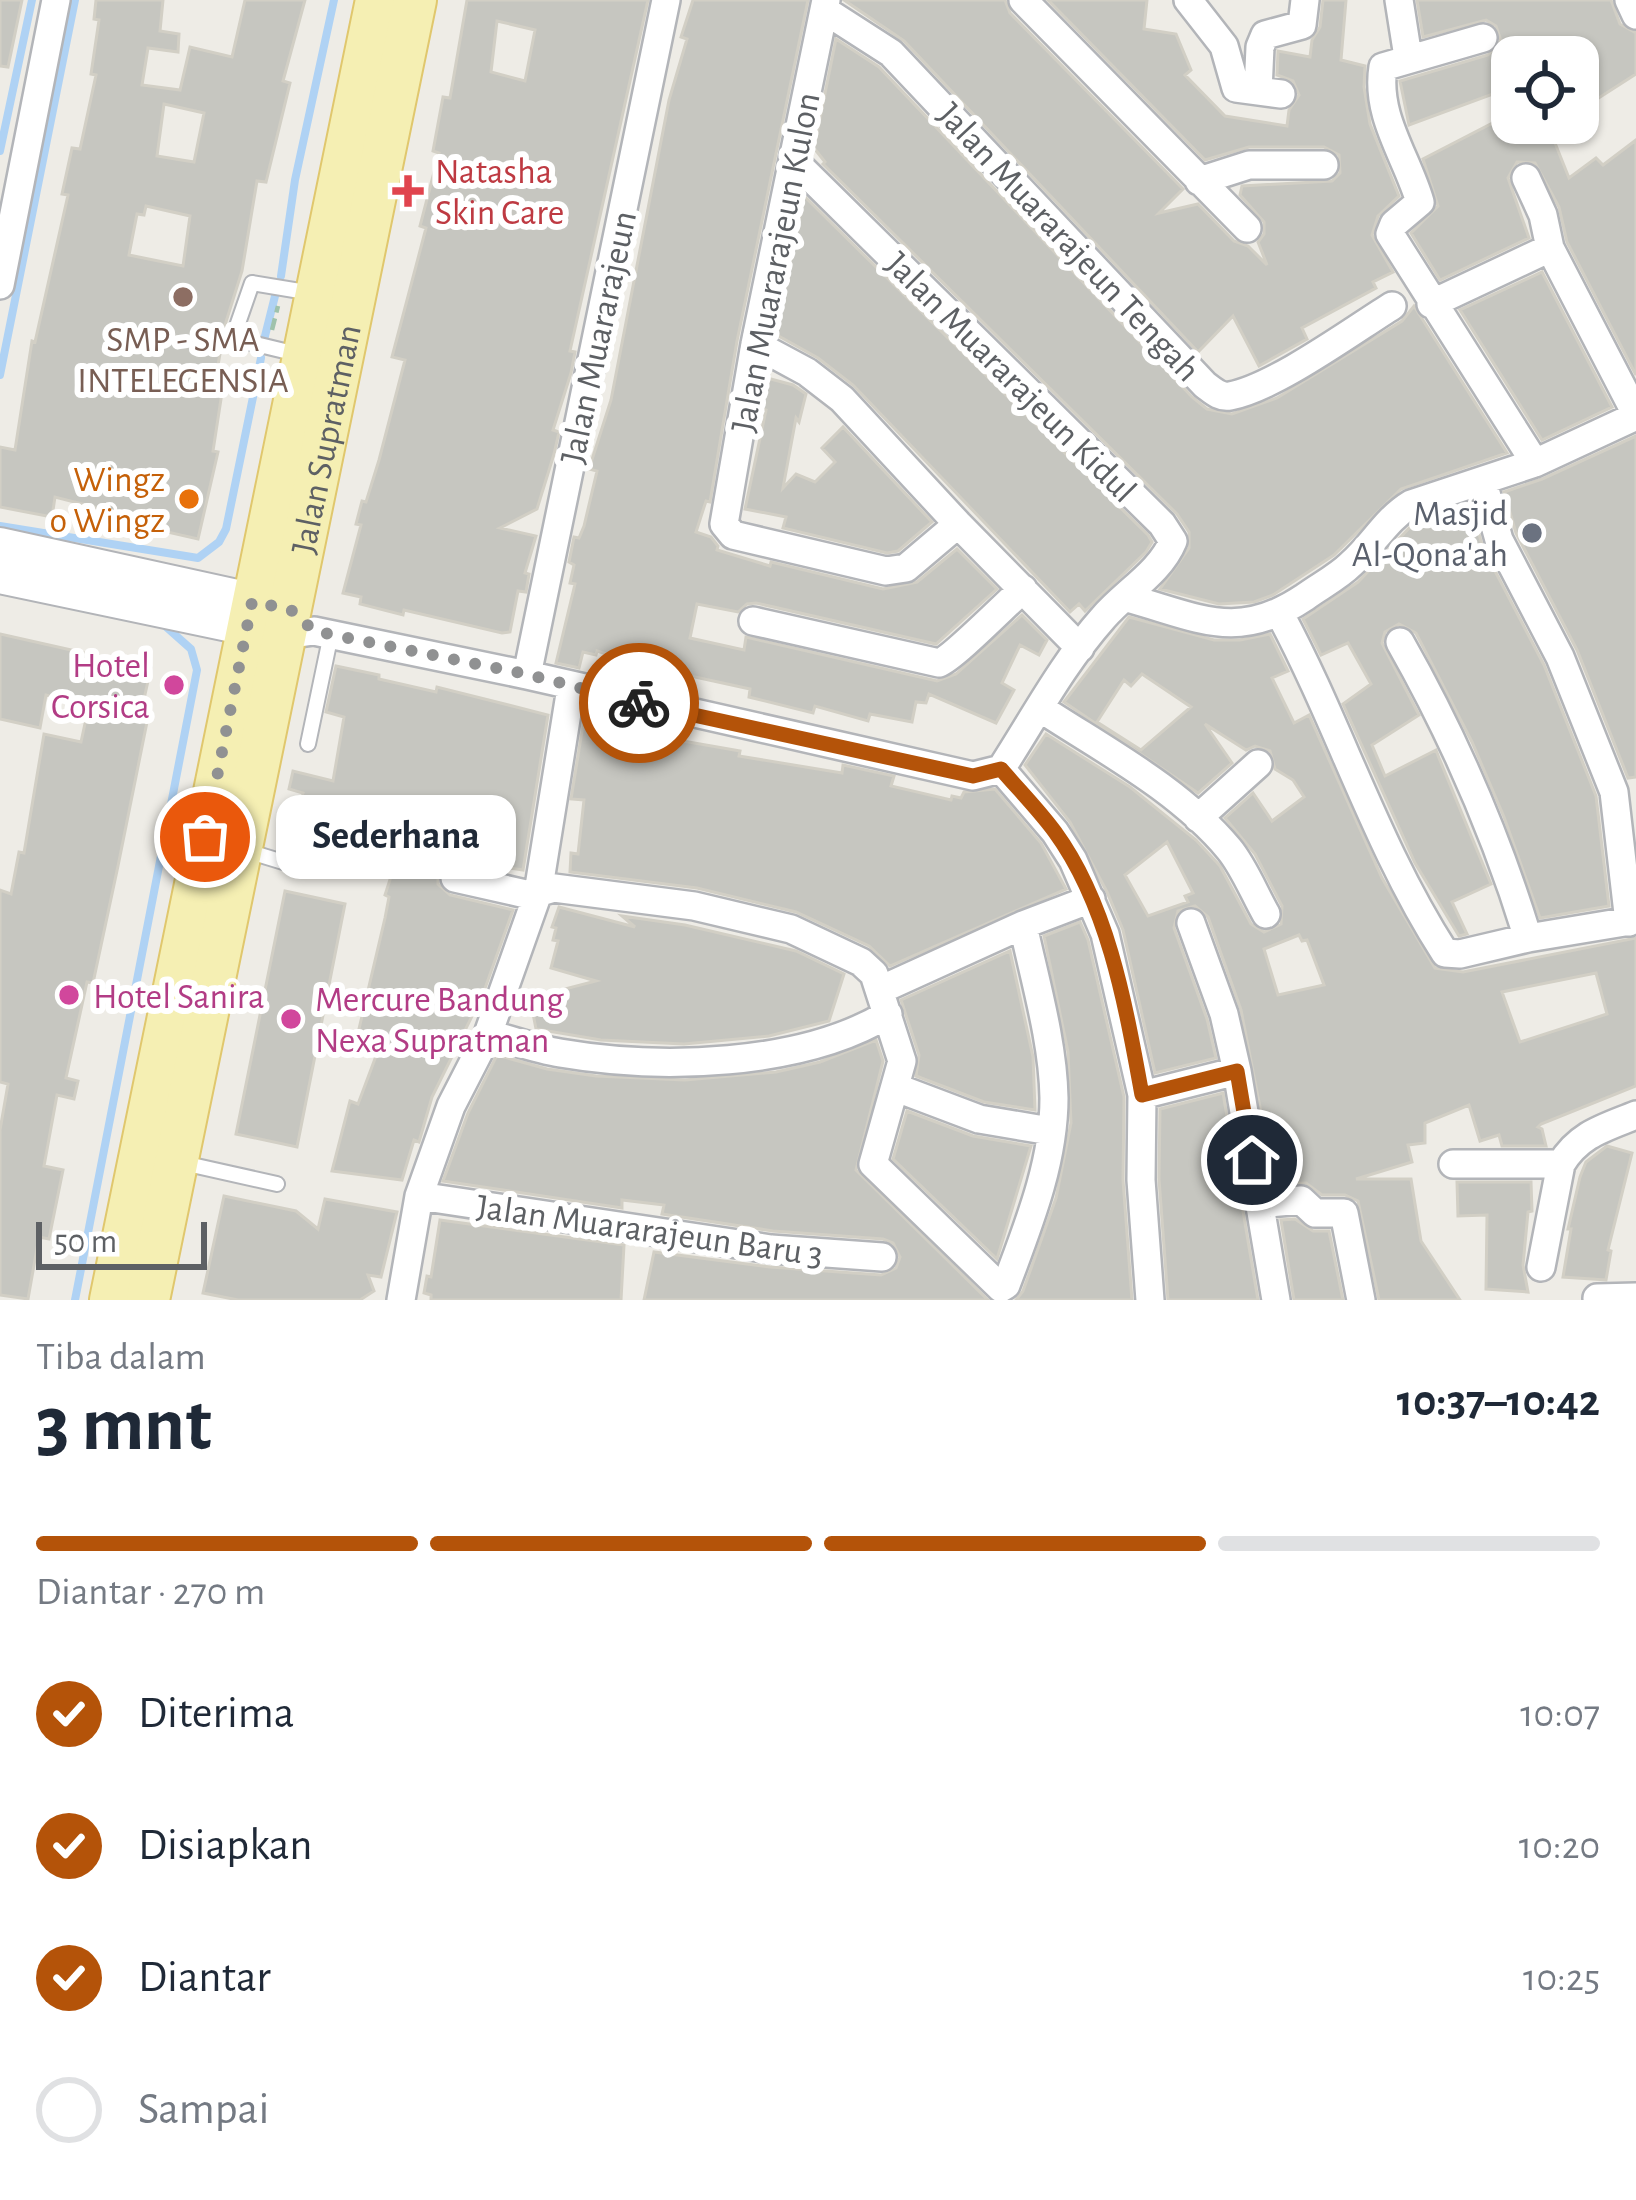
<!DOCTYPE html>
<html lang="id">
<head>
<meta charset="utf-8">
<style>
	body { margin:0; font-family:"Alegreya Sans",sans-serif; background:#f6f6f7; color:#1f2937; height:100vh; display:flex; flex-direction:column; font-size:45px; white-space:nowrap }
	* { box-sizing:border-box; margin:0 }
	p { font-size:39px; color:#747a83 }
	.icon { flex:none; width:66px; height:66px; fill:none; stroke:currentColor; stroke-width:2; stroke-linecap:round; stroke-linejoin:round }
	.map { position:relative; height:1300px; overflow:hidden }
	.side { display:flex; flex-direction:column; background:#fff; flex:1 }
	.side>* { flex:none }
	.controls { position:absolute; left:1491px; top:36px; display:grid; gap:24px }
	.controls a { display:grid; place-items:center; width:108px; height:108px; border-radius:24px; background:#fff; box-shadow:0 3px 9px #0004; font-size:60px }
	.scale { position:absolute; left:36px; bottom:30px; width:171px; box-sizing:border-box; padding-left:12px; border:6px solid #5d6064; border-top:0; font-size:33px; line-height:42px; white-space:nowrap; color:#5d6064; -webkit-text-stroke:9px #fff; paint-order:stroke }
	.pin { position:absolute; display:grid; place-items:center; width:102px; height:102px; color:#fff; margin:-51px; border:6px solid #fff; border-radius:50%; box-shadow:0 3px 12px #0007 }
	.courier { position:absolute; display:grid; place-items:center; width:120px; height:120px; margin:-60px; border:9px solid #b45309; border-radius:50%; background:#fff; color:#222; box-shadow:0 3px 15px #0007 }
	.bubble { position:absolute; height:84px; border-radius:24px; background:#fff; box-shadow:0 3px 9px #0004; font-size:39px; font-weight:700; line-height:84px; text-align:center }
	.head em { font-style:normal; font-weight:700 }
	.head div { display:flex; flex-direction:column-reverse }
	.head { display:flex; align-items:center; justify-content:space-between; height:204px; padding:0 36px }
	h1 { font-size:78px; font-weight:700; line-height:90px }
	.bar { display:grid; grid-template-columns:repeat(4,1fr); gap:18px 12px; align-content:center; height:144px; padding:0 36px }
	.bar i { height:15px; border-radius:9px; background:#e0e1e3 }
	.bar .selected { background:#b45309 }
	.bar p { grid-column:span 4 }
	ol { padding:0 36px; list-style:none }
	li { display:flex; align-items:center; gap:36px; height:132px }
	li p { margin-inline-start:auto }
	li .icon { padding:12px; border-radius:50%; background:#b45309; color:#fff; stroke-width:4 }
	li:last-child { color:#747a83 }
	li i { width:66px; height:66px; border:6px solid #e0e1e3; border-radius:50% }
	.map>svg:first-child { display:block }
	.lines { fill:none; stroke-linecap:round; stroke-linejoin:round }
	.stream { stroke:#afd2f4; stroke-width:8 }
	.building { fill:#c6c6c0; stroke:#d2cfc5; stroke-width:3; fill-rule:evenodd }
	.lane-casing { stroke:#b3b5b9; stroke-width:18 }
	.street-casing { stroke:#b3b5b9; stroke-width:32 }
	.secondary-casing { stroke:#b2b4b8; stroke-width:40 }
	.primary-casing { stroke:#e0c76d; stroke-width:46 }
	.path { stroke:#9fc2ab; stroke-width:4.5; stroke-dasharray:12 6; stroke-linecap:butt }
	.lane { stroke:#fff; stroke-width:14 }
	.street { stroke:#fff; stroke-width:27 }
	.secondary { stroke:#fff; stroke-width:36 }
	.primary { stroke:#f5efb3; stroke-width:42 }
	.done { stroke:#909192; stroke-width:12; stroke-dasharray:0 21.6 }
	.route { stroke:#b45309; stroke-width:15 }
	.health-dot { fill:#e0444e; stroke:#fff; stroke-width:4.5 }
	.education-dot { fill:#8d6e63; stroke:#fff; stroke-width:4.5 }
	.food-dot { fill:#e8710a; stroke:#fff; stroke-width:4.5 }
	.worship-dot { fill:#6b7280; stroke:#fff; stroke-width:4.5 }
	.hotel-dot { fill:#d1479c; stroke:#fff; stroke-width:4.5 }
	.labels { text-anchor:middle; stroke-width:12; stroke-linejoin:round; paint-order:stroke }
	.health-label { font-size:36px; fill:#be3a42; stroke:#fff; text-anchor:start }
	.street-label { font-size:36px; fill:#5d6064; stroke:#fff }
	.education-label { font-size:36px; fill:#785e54; stroke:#fff }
	.food-label { font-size:36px; fill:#c56008; stroke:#fff; text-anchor:end }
	.worship-label { font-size:36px; fill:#5b616d; stroke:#fff; text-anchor:end }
	.hotel-label { font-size:36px; fill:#b23c85; stroke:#fff; text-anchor:start }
</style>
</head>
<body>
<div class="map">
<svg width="1636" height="1300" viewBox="0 0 1636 1300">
	<rect width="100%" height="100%" fill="#eeece6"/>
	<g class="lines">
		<path class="stream" d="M0 151 32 0
			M281 276 295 180 334 0
			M263 344 275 296
			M0 375 75 0
			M0 526 198 558 219 542 226 529 261 358
			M75 1300 197 670 191 649 164 625"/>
	</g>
	<path class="building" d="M0 0H22L8 67 0 66Z
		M96 0H163L160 31 179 34 178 52 148 48 142 85 180 90 190 47 232 57 245 0H305L283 81 290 83 266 182 257 181 242 271 225 325 217 371 225 373 213 451 218 452 198 539 110 519 111 515 94 507 55 497 52 517 0 507V447L15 450 32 341 35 342 68 195 62 194 72 148 80 149 96 75 91 74 99 20 94 19ZM164 104 204 113 194 162 157 156ZM146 206 190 216 183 266 129 255 137 214 144 215Z
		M467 0H648L570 351 575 352 571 373 553 430 559 432 554 454 537 509 500 528 536 536 525 573 529 574 526 592 518 591 510 632 502 633 404 610 403 615 360 604 361 597 343 593 361 525 356 524 362 501 366 502 379 460 405 360 392 357 426 228 420 226 439 153 433 151 443 97 450 98ZM497 21 535 30 525 81 491 72Z
		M693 0H808L737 341 710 502 706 501 696 532 711 537 718 546 717 550 770 566 771 562 883 589 917 582 957 549 997 589 936 644 756 603 747 604 738 612 697 604 690 638 744 650 746 637 937 681 956 674 1022 615 1047 640 1039 655 1020 645 1002 683 1014 690 996 723 929 694 926 703 916 702 912 722 870 714 868 721 815 706 813 713 749 697 750 689 663 670 661 679 636 672 638 664 597 651 596 655 583 652 579 668 556 663 575 584 570 583 574 565 569 562 574 537 579 538 584 526 597 471 589 469 611 400 669 100 687 39 681 37Z
		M844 0H1005L1010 13 1183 189 1159 213 1198 204 1234 241 1248 246 1267 265 1258 242 1264 234V222L1240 195 1242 186 1332 181 1340 173 1339 155 1324 147H1249L1205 160 1048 0H1147L1144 29 1176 34 1191 70 1185 75 1225 116 1287 126 1289 110 1299 95 1293 81 1277 75 1278 51 1310 57 1312 40 1320 27 1323 0H1346L1341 60 1365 66 1364 87 1370 124 1399 196 1378 216 1372 235 1393 272 1373 282 1376 288 1302 328 1307 339 1259 366 1233 316 1198 352 904 41Z
		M1417 0H1611L1620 24 1636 33V74L1594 101 1578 77V57H1512V87L1409 125 1400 81 1488 55 1501 41 1496 26 1486 20 1423 37Z
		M836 39 879 67 1192 397 1207 409 1232 414 1277 398 1402 321 1414 306 1507 453 1401 489 1334 555 1273 595 1254 602 1219 604 1160 589 1189 548V532L1177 514 823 164 825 162 814 148Z
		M1512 113V123H1547L1569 178 1596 158 1603 165 1636 140V375L1567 242 1559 207 1535 163 1517 162 1508 178 1529 238 1440 280 1411 233 1438 206 1423 159Z
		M804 196 1148 535 1152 542 1146 552 1085 611 1079 604 1070 612 853 385 818 358 775 334Z
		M1542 272 1612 407 1542 440 1460 310Z
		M767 378 793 385 806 394 799 422 796 418 783 488 796 474 815 482 835 462 822 448 843 427 932 522 898 551 887 553 783 528 786 517 745 509 766 410 762 409Z
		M1636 436V777L1628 778 1577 650 1516 533 1504 492 1542 479Z
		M1470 503 1483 548 1544 665 1596 796 1609 906 1540 918 1504 817 1472 742 1416 633 1399 624 1385 632 1382 643 1419 715 1372 745 1385 776 1436 750 1439 758 1491 884 1452 902 1467 934 1459 936 1415 863 1343 704 1371 684 1348 643 1321 655 1303 619 1358 582 1413 524Z
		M1129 617 1214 640H1240L1270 634 1288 671 1272 678 1294 723 1309 715 1382 878 1435 968 1463 972 1636 938V1086L1541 1124 1538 1127 1542 1129 1546 1146H1502L1499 1135 1480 1141 1469 1105 1425 1123V1143L1408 1145 1412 1162 1356 1179H1411L1421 1241 1460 1300H1379L1358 1201 1345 1195H1322L1306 1183 1275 1184 1241 1010 1208 917 1195 906 1178 911 1174 928 1207 1019 1216 1058 1155 1073 1123 930 1107 892 1070 822 1025 765 1046 734 1130 787 1196 840 1220 866 1251 924 1264 932 1281 924 1282 906 1255 854 1225 818 1253 793 1272 821 1304 797 1293 780 1275 769 1270 751 1255 746 1246 750 1205 724 1232 763 1198 793 1064 702ZM1142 674 1191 707 1141 750 1097 722 1124 680 1131 686ZM1167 842 1193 893 1185 896 1188 902 1148 916 1125 875ZM1299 935 1302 941 1307 940 1324 985 1278 995 1264 949ZM1596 973 1607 1014 1520 1042 1502 992Z
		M0 634 151 668 139 721 147 722 118 866 93 983 87 982 66 1078 78 1081 74 1099 57 1095 44 1166 63 1170 49 1239 39 1237 28 1299 0 1295V1130L8 1084 0 1082V890L11 894 19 852 24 853 44 734 81 742 89 705 46 695 40 728 0 719Z
		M336 666 379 675V679L436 692 437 687 548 715 523 870 458 860 443 865 438 873V884L450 895 513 910 483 994 432 1097 419 1142 414 1140 402 1180 332 1171 350 1101 358 1104 376 1056 355 1046 385 918 389 897 385 895 396 861 292 834 303 793 289 789 293 771 333 781 344 717 326 712Z
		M584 719 603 722V727L740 751 739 756 842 773 843 765 894 776 891 786 951 800 952 796 961 798 964 792 995 789 1041 843 1066 889 890 966 869 946 796 912 697 888 570 872 571 853 578 854 584 800 571 799Z
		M285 891 345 904 297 1147 236 1134Z
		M559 907 635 927 622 916 685 925 796 951 844 974 829 1021 769 1036 684 1044 601 1040 536 1029 530 998 596 981 551 968 558 941 553 940 556 928 552 927Z
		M1080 922 1088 940 1124 1097 1123 1180 1132 1300H1016L1023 1291 1056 1198 1071 1123 1068 1052 1044 936Z
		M1010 951 1033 1057 1035 1110 984 1102 916 1076 919 1055 901 1000Z
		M876 1040 883 1061 856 1170 988 1300H644L654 1252 770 1267 881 1275 896 1268 900 1257 893 1243 883 1239 773 1231 662 1214 664 1205 622 1200V1208L443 1181 468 1113 497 1055 547 1069 596 1076 685 1080 776 1072 820 1062Z
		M1223 1093 1258 1300H1168L1159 1179 1160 1109Z
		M907 1111 973 1136 1031 1146 997 1259 893 1159Z
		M1607 1146 1632 1153 1608 1250 1611 1251 1606 1280 1563 1277 1571 1229H1568L1580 1177 1586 1162Z
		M1457 1182H1531L1532 1211 1528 1212 1523 1265 1528 1292 1486 1289 1487 1215 1458 1216Z
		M224 1196 296 1211 318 1229 325 1199 397 1212 381 1277 368 1275 374 1291 360 1300H238L203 1293Z
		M1295 1219 1313 1231H1329L1343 1300H1294L1281 1220Z
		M440 1220 624 1245 621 1300H431V1295L424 1293 427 1276 431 1277Z"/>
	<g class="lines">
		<g class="lane-casing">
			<path id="lane" d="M297 354 239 340 236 329 252 283 312 293
				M308 744 331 634
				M247 851 283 862
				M183 1163 277 1184"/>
		</g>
		<g class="street-casing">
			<path id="street" d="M826 0 755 344 724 524 733 535 886 571 906 568 958 524
				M1023 0 1247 228
				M1188 0 1224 46 1236 88 1281 94
				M1399 0 1408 57
				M1629 0 1636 15
				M824 10 891 53 1205 385C1213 391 1220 398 1230 396 1274 388 1352 331 1392 306
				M1483 38 1383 67C1375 116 1407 157 1420 202L1394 224 1390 234 1535 463
				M1258 91 1260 47 1265 35 1302 25 1305 0
				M1526 178 1543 215 1550 248 1636 414
				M1199 181 1249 165H1324
				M0 285 56 0
				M1431 304 1550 248
				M755 344 807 372 842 399 958 524 1080 648
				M1483 482 1499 540 1560 657 1614 792 1629 922
				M1127 598C1198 617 1237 643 1305 597 1320 586 1338 577 1351 564 1373 545 1386 519 1411 504L1535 463 1636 416
				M1280 614C1340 726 1376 846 1445 953L1460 954 1528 938 1636 920
				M753 621 939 663C952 659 1007 603 1023 589
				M285 635 314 631 527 675 973 776 1001 769C1034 718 1063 663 1103 618 1125 592 1160 573 1173 541L1162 524 794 161
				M1400 642C1454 737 1496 834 1528 938
				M527 675 666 0
				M1040 708C1104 750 1179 789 1229 849 1244 867 1254 893 1266 914
				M1001 769 1055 832 1073 860 1105 934 1142 1095 1141 1180 1150 1300
				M1198 818 1258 764
				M455 878 530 895 554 888 694 906 791 929 861 962 874 974 902 1061 873 1164 1001 1288 1006 1285C1028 1226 1054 1163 1054 1098 1053 1041 1035 981 1023 925
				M1191 923 1224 1014 1237 1071 1276 1300
				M880 990 1023 925 1091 899
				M488 1034C512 1040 536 1049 560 1053 659 1070 801 1067 888 1014
				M897 1088 979 1119 1050 1131
				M1142 1095 1237 1071
				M1453 1164H1561
				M419 1196 771 1249 882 1257
				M1260 1204 1301 1200 1315 1213H1344L1361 1300
				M1541 1267 1561 1164C1579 1134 1604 1128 1636 1115
				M1597 1298 1636 1297
				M401 1300 419 1196 451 1106 488 1034 538 893 571 688"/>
		</g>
		<g class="secondary-casing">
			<path id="secondary" d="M0 546 278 607
				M0 575 276 633"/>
		</g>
		<g class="primary-casing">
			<g id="primary">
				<path d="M111 1300 377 0"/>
				<path id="s1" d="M148 1300 415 0"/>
			</g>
		</g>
		<path class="path" d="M272 330 278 306"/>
		<use href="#lane" class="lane"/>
		<use href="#street" class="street"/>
		<use href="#secondary" class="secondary"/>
		<use href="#primary" class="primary"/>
	</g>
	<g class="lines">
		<path class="done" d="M205 837 252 602 290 609 314 631 526 674 639 703"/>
		<path class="route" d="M639 703 973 776 1001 769C1019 790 1039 810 1055 832 1109 906 1126 1008 1142 1095L1237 1071 1252 1160"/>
	</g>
	<path class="health-dot" d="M402 173h12v12h12v12h-12v12h-12v-12h-12v-12h12z"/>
	<circle class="education-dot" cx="183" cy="297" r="12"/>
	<circle class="food-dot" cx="189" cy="499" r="12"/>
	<circle class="worship-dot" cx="1532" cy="533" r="12"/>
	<g class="hotel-dot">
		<circle cx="174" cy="685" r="12"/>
		<circle cx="69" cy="995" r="12"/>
		<circle cx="291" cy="1019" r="12"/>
	</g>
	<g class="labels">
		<g class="health-label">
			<text x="435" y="183">Natasha<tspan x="435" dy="41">Skin Care</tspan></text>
		</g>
		<g class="street-label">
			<text transform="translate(1070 241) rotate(47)" y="13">Jalan Muararajeun Tengah</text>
			<text transform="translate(774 262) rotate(-79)" y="13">Jalan Muararajeun Kulon</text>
			<text transform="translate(597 337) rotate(-78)" y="13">Jalan Muararajeun</text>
			<text transform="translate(1012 376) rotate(45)" y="13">Jalan Muararajeun Kidul</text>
			<text dy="13" stroke="none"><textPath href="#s1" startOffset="879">Jalan Supratman</textPath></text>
			<text transform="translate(650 1229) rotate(8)" y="13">Jalan Muararajeun Baru 3</text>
		</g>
		<g class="education-label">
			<text x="183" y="351">SMP - SMA<tspan x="183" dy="41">INTELEGENSIA</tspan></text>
		</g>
		<g class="food-label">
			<text x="165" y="491">Wingz<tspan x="165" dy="41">o Wingz</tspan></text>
		</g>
		<g class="worship-label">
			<text x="1508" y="525">Masjid<tspan x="1508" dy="41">Al-Qona'ah</tspan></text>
		</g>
		<g class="hotel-label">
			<text x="150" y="677" text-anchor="end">Hotel<tspan x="150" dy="41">Corsica</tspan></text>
			<text x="93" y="1008">Hotel Sanira</text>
			<text x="315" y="1011">Mercure Bandung<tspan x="315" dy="41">Nexa Supratman</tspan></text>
		</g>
	</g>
</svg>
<div class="controls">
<a><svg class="icon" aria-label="locate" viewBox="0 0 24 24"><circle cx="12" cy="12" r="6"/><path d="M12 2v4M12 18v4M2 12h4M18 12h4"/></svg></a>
</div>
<div class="scale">50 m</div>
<div class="pin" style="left:205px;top:837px;background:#ea580c"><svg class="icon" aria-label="bag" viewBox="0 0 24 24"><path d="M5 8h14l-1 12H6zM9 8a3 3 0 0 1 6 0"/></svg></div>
<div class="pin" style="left:1252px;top:1160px;background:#1f2937"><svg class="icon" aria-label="home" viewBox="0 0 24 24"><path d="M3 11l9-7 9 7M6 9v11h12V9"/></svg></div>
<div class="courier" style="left:639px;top:703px"><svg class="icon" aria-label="bike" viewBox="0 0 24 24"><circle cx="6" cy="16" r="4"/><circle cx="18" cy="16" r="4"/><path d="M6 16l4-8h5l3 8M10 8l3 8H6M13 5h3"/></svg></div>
<div class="bubble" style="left:276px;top:795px;width:240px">Sederhana</div>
</div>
<section class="side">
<div class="head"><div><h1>3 mnt</h1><p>Tiba dalam</p></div><em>10:37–10:42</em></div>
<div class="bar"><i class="selected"></i><i class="selected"></i><i class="selected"></i><i></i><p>Diantar · 270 m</p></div>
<ol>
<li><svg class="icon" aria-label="check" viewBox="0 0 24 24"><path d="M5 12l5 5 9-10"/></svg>Diterima<p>10:07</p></li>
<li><svg class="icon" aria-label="check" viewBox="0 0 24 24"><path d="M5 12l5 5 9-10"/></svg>Disiapkan<p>10:20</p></li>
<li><svg class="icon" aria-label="check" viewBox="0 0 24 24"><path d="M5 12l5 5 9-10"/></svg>Diantar<p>10:25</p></li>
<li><i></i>Sampai</li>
</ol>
</section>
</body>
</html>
